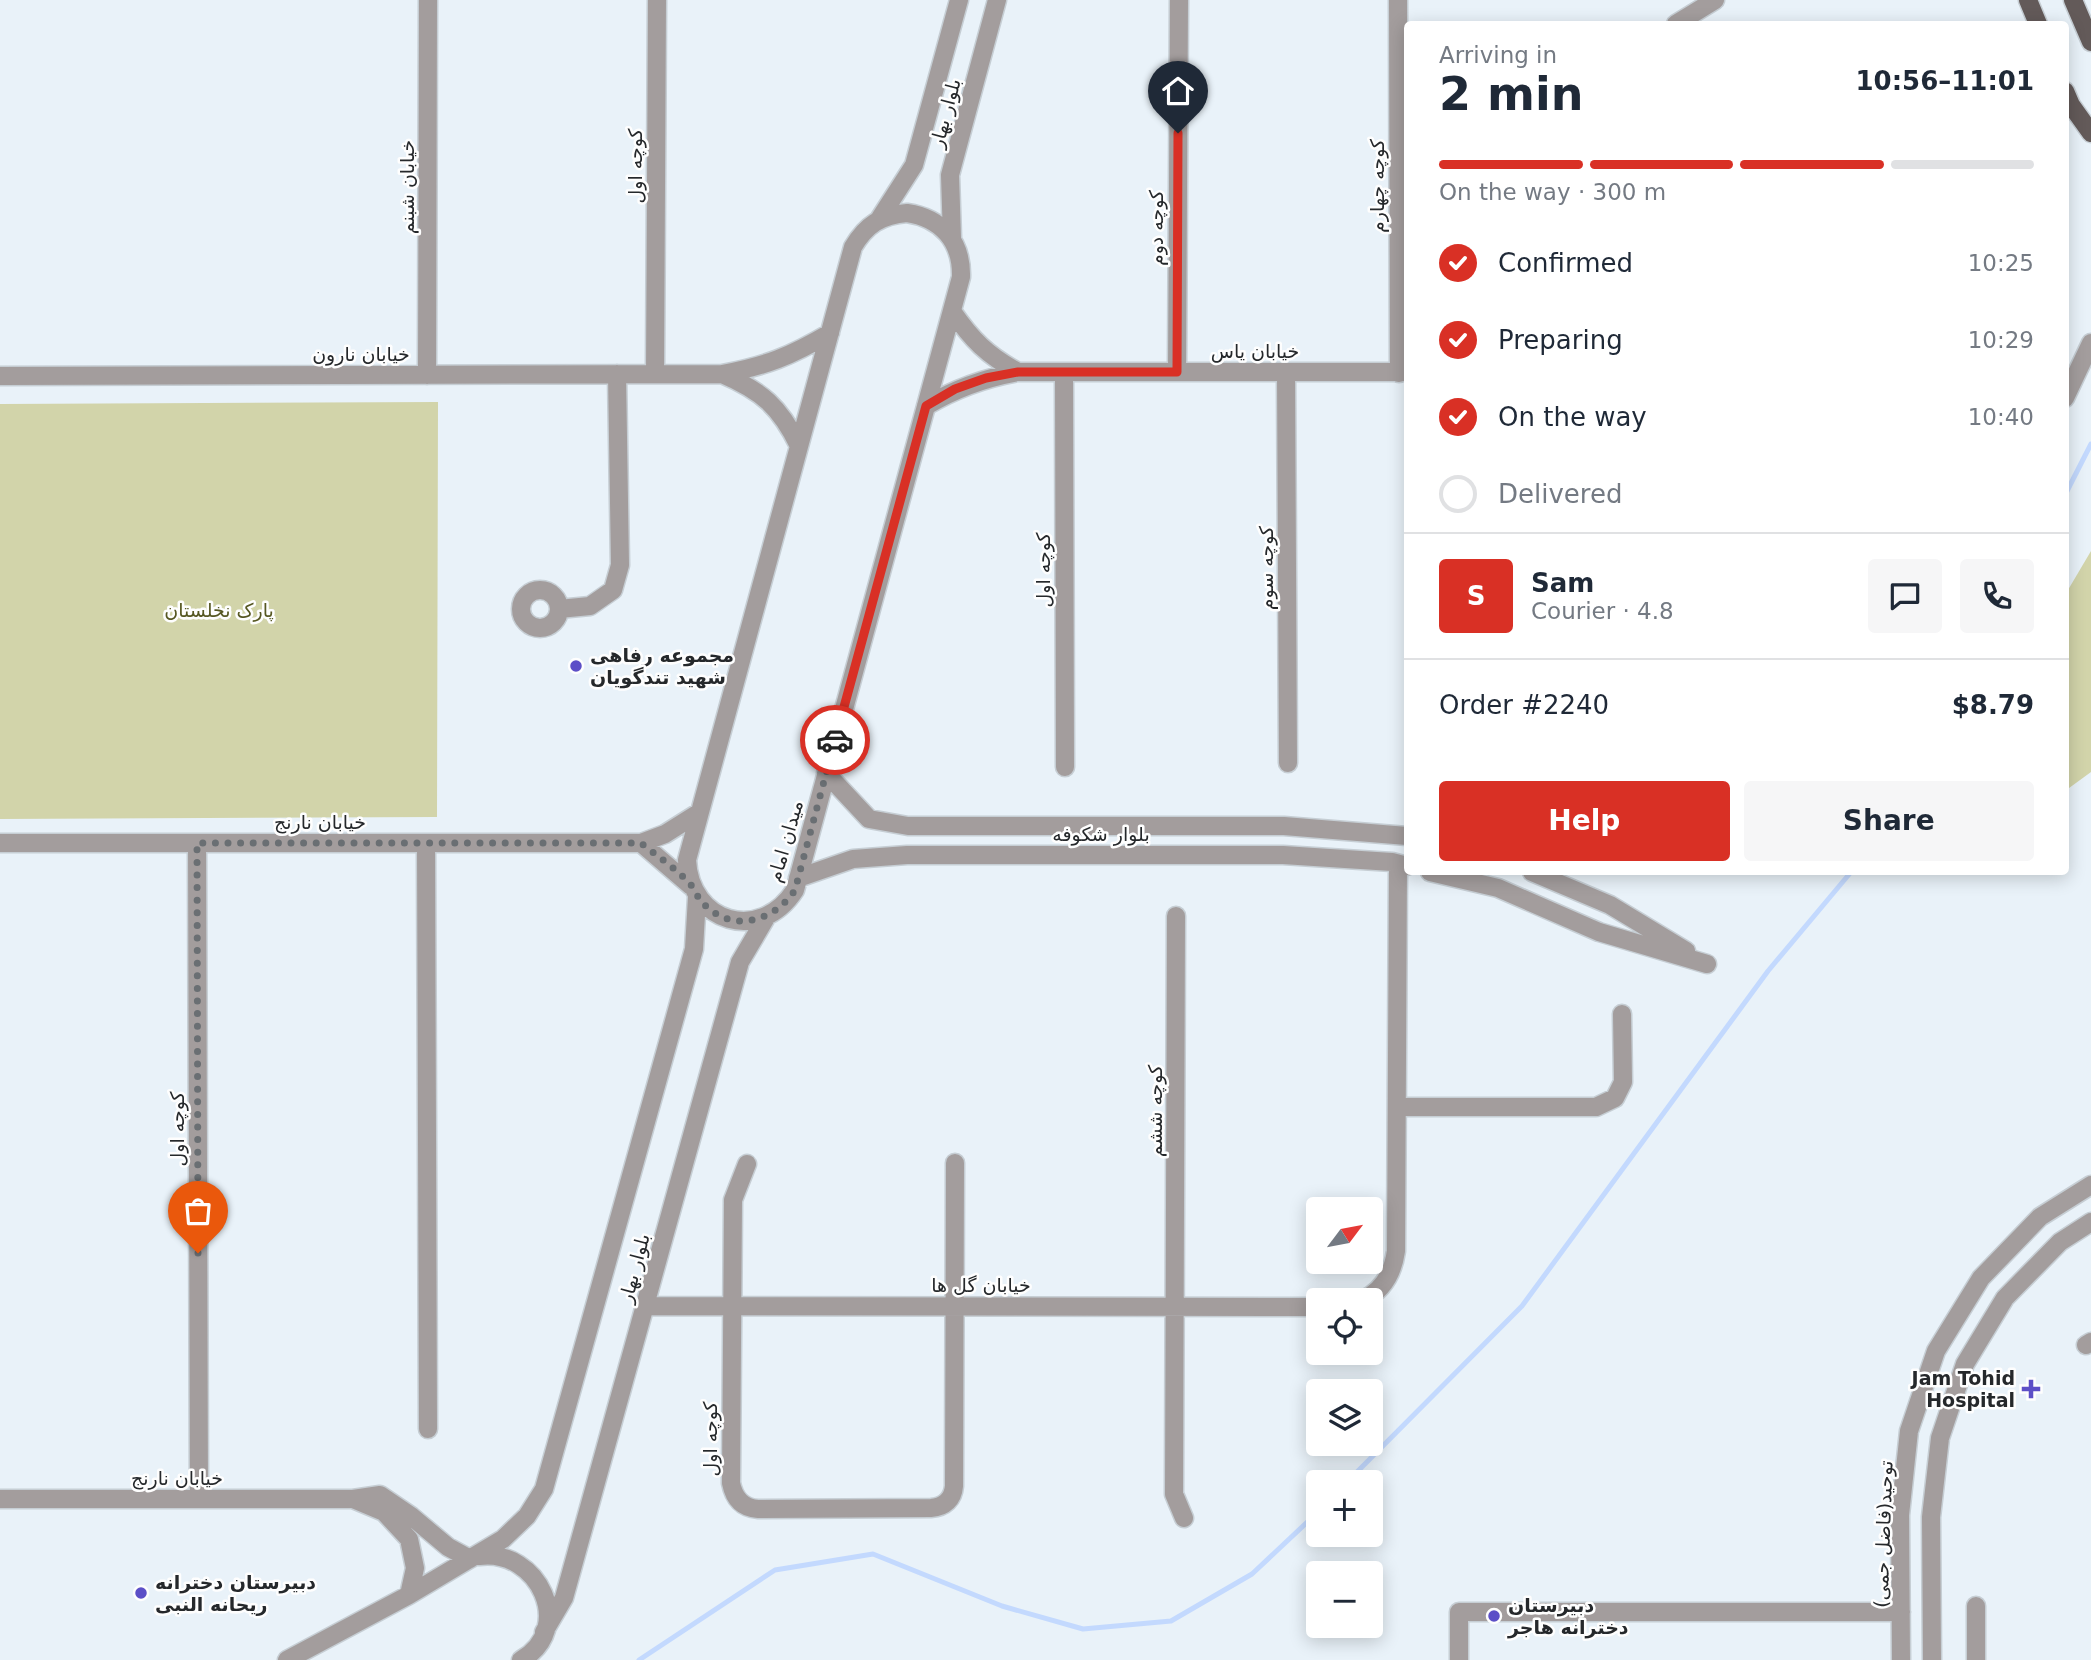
<!DOCTYPE html>
<html lang="en">
<head>
<meta charset="utf-8">
<style>
	body { margin:0; font-family:"DejaVu Sans",Cairo,sans-serif; background:#f6f6f7; color:#1f2937; height:100vh; display:flex; flex-direction:column; font-size:26px; white-space:nowrap }
	* { box-sizing:border-box; margin:0 }
	p { font-size:23px; color:#747a83 }
	.icon { flex:none; width:38px; height:38px; fill:none; stroke:currentColor; stroke-width:2; stroke-linecap:round; stroke-linejoin:round }
	.map { position:relative; flex:1; overflow:hidden }
	.panel { position:absolute; left:1404px; top:21px; width:665px; height:854px; display:flex; flex-direction:column; background:#fff; border-radius:7px; box-shadow:0 4px 18px #0003 }
	.panel>* { flex:none }
	.needle { width:46px; rotate:58deg }
	.fabs { position:absolute; left:1306px; top:1197px; display:grid; gap:14px }
	.fabs a { display:grid; place-items:center; width:77px; height:77px; border-radius:7px; background:#fff; box-shadow:0 4px 18px #0003; font-size:35px }
	.pin { position:absolute; display:grid; place-items:center; width:60px; height:60px; color:#fff; margin:-72px -30px; border-radius:50% 50% 50% 0; rotate:-45deg; box-shadow:0 0 7px #0007 }
	.pin .icon { rotate:45deg }
	.courier { position:absolute; display:grid; place-items:center; width:70px; height:70px; margin:-35px; border:5px solid #d93025; border-radius:50%; background:#fff; color:#222; box-shadow:0 2px 9px #0007 }
	.summary em { font-style:normal; font-weight:600 }
	.summary div { display:flex; flex-direction:column-reverse }
	.summary { display:flex; align-items:center; justify-content:space-between; height:119px; padding:0 35px }
	h1 { font-size:46px; font-weight:600; line-height:52px }
	.bar { display:grid; grid-template-columns:repeat(4,1fr); gap:10px 7px; align-content:center; height:84px; padding:0 35px }
	.bar i { height:9px; border-radius:5px; background:#e0e1e3 }
	.bar .selected { background:#d93025 }
	.bar p { grid-column:span 4 }
	.line { display:flex; align-items:center; gap:18px; padding:0 35px; border-top:2px solid #e0e1e3 }
	.line div { flex:1 }
	.round { display:grid; place-items:center; flex:none; width:74px; height:74px; border-radius:7px; background:#f6f6f7 }
	ol { padding:0 35px; list-style:none }
	li { display:flex; align-items:center; gap:21px; height:77px }
	li p { margin-inline-start:auto }
	li .icon { padding:7px; border-radius:50%; background:#d93025; color:#fff; stroke-width:4 }
	li:last-child { color:#747a83 }
	li i { width:38px; height:38px; border:4px solid #e0e1e3; border-radius:50% }
	.button { display:flex; gap:14px; margin-top:auto; padding:14px 35px }
	.button a { flex:1; height:80px; border-radius:7px; background:#d93025; color:#fff; font-size:28px; font-weight:600; line-height:80px; text-align:center }
	.button a+a { background:#f6f6f7; color:#1f2937 }
	.map>svg:first-child { display:block }
	.green { fill:#d2d4aa }
	.lines { fill:none; stroke-linecap:round; stroke-linejoin:round }
	.stream { stroke:#c3d9fe; stroke-width:5 }
	.minor-casing { stroke:#c6ced4; stroke-width:21 }
	.major-casing { stroke:#c6ced4; stroke-width:21 }
	.minor { stroke:#a39d9d; stroke-width:18 }
	.major { stroke:#635a59; stroke-width:18 }
	.done { stroke:#6a6f73; stroke-width:7; stroke-dasharray:0 12.6 }
	.route { stroke:#d93025; stroke-width:9 }
	.poi-dot { fill:#5c4fc7; stroke:#fefefe; stroke-width:2.5 }
	.labels { text-anchor:middle; stroke-width:5; stroke-linejoin:round; paint-order:stroke }
	.street-label { font-size:19px; fill:#25282b; stroke:#fefefe }
	.park-label { font-size:19px; fill:#565722; stroke:#fefefe }
	.poi-label { font-size:19px; font-weight:bold; fill:#25282b; stroke:#fefefe; text-anchor:start }
</style>
</head>
<body>
<div class="map">
<svg width="2091" height="1660" viewBox="0 0 2091 1660">
	<rect width="100%" height="100%" fill="#e9f2f9"/>
	<path class="green" d="M438 402 437 817 0 819V404Z
		M2091 551V772L2065 791V595Z"/>
	<g class="lines">
		<path class="stream" d="M2065 495 2091 444
			M1347 1482 1522 1306 1768 971 1851 872
			M639 1660 775 1570 873 1554 1002 1606 1083 1629 1171 1621 1252 1574 1318 1512"/>
		<g class="minor-casing">
			<path id="minor" d="M1398 0 1399 373
				M1676 24 1715 0
				M907 213C941 218 962 241 961 277L795 890C760 944 690 923 687 860L853 247C866 225 881 215 907 213Z
				M880 218 914 165 959 0
				M952 238 950 175 997 0
				M952 311C972 340 987 355 1018 372
				M1064 372 1065 767
				M1177 372 1179 0
				M1286 372 1288 763
				M655 374 657 0
				M722 374C762 391 780 407 799 446
				M427 375 428 0
				M0 376 722 374C766 366 791 356 830 333
				M2065 398 2091 343
				M926 406C956 388 984 378 1018 372H1407
				M521 609a19 19 0 1 1 38 0a19 19 0 1 1-38 0Z
				M559 609 590 606 613 590 620 565 617 374
				M826 773 869 819 908 826H1284L1407 836
				M0 843H641L665 834 700 812
				M197 843 199 1499
				M426 843 428 1429
				M641 843 691 886
				M1430 872 1498 888 1599 932 1707 964
				M1532 872 1610 905 1686 951
				M798 878 853 859 907 855H1283L1392 862 1407 866
				M1176 916 1174 1494 1184 1518
				M1397 1107H1596L1615 1098 1623 1082 1622 1014
				M747 1164 733 1200 731 1483C734 1498 742 1508 758 1509L931 1508C945 1507 953 1499 954 1486L955 1163
				M1363 1300C1384 1290 1393 1272 1396 1251L1398 864
				M645 1306 1318 1307
				M2086 1345 2091 1342
				M0 1499H353L380 1495 411 1516 448 1547 470 1559
				M353 1499 384 1512 409 1539 415 1568 409 1595
				M479 1556C539 1548 576 1629 521 1660
				M1976 1606V1660
				M544 1632 564 1598 740 962 767 916
				M287 1660 409 1595 503 1539 527 1516 544 1489 694 949 697 897
				M1459 1660V1612H1901
				M1901 1660 1900 1515 1909 1431 1936 1351 1981 1278 2040 1217 2091 1185
				M1932 1660 1931 1517 1940 1438 1965 1364 2005 1298 2060 1242 2091 1222"/>
		</g>
		<g class="major-casing">
			<path id="major" d="M2028 0 2038 24
				M2073 0 2091 42
				M2065 91 2071 105 2091 133"/>
		</g>
		<use href="#minor" class="minor"/>
		<use href="#major" class="major"/>
	</g>
	<g class="lines">
		<path class="done" d="M198 1253 197 843H641C657 856 677 869 691 885 696 892 699 901 707 907 736 933 775 920 795 890L835 740"/>
		<path class="route" d="M835 740 926 406 955 389 986 378 1018 372H1177L1178 133"/>
	</g>
	<g class="poi-dot">
		<circle cx="576" cy="666" r="7"/>
		<path d="M2027.5 1378.5h7v7h7v7h-7v7h-7v-7h-7v-7h7z"/>
		<circle cx="141" cy="1593" r="7"/>
		<circle cx="1494" cy="1616" r="7"/>
	</g>
	<g class="labels">
		<g class="street-label">
			<text transform="translate(945 113) rotate(-75)" y="7">بلوار بهار</text>
			<text transform="translate(635 166) rotate(-90)" y="7">کوچه اول</text>
			<text transform="translate(1377 186) rotate(-90)" y="7">کوچه چهارم</text>
			<text transform="translate(407 187) rotate(-90)" y="7">خیابان شبنم</text>
			<text transform="translate(1156 228) rotate(-90)" y="7">کوچه دوم</text>
			<text x="1255" y="358">خیابان یاس</text>
			<text x="361" y="361">خیابان نارون</text>
			<text transform="translate(1266 568) rotate(-90)" y="7">کوچه سوم</text>
			<text transform="translate(1043 570) rotate(-90)" y="7">کوچه اول</text>
			<text x="320" y="829">خیابان نارنج</text>
			<text x="1101" y="841">بلوار شکوفه</text>
			<text transform="translate(785 841) rotate(-74)" y="7">میدان امام</text>
			<text transform="translate(1155 1111) rotate(-90)" y="7">کوچه ششم</text>
			<text transform="translate(177 1129) rotate(-90)" y="7">کوچه اول</text>
			<text transform="translate(634 1268) rotate(-75)" y="7">بلوار بهار</text>
			<text x="981" y="1292">خیابان گل ها</text>
			<text transform="translate(710 1439) rotate(-90)" y="7">کوچه اول</text>
			<text x="177" y="1485">خیابان نارنج</text>
			<text transform="translate(1883 1534) rotate(-88)" y="7">توحید(فاضل جمی)</text>
		</g>
		<g class="park-label">
			<text x="219" y="617">پارک نخلستان</text>
		</g>
		<g class="poi-label">
			<text x="590" y="662">مجموعه رفاهی<tspan x="590" dy="22">شهید تندگویان</tspan></text>
			<text x="2015" y="1385" text-anchor="end">Jam Tohid<tspan x="2015" dy="22">Hospital</tspan></text>
			<text x="155" y="1589">دبیرستان دخترانه<tspan x="155" dy="22">ریحانه النبی</tspan></text>
			<text x="1508" y="1612">دبیرستان<tspan x="1508" dy="22">دخترانه هاجر</tspan></text>
		</g>
	</g>
</svg>
<div class="fabs">
<a><svg class="needle" viewBox="-14 -14 28 28"><path d="M0-13l5 13h-10z" fill="#e53935"/><path d="M0 13l5-13h-10z" fill="#747a83"/></svg></a>
<a><svg class="icon" aria-label="locate" viewBox="0 0 24 24"><circle cx="12" cy="12" r="6"/><path d="M12 2v4M12 18v4M2 12h4M18 12h4"/></svg></a>
<a><svg class="icon" aria-label="layers" viewBox="0 0 24 24"><path d="M12 4l9 5-9 5-9-5zM3 14l9 5 9-5"/></svg></a>
<a>+</a>
<a>−</a>
</div>
<div class="pin" style="left:198px;top:1253px;background:#ea580c"><svg class="icon" aria-label="bag" viewBox="0 0 24 24"><path d="M5 8h14l-1 12H6zM9 8a3 3 0 0 1 6 0"/></svg></div>
<div class="pin" style="left:1178px;top:133px;background:#1f2937"><svg class="icon" aria-label="home" viewBox="0 0 24 24"><path d="M3 11l9-7 9 7M6 9v11h12V9"/></svg></div>
<div class="courier" style="left:835px;top:740px"><svg class="icon" aria-label="car" viewBox="0 0 24 24"><path d="M5 17H2v-5l4-1 3-4h7l3 4 3 1v5h-3M9 17h6M6 11h13"/><circle cx="7" cy="17" r="2"/><circle cx="17" cy="17" r="2"/></svg></div>
<section class="panel">
<div class="summary"><div><h1>2 min</h1><p>Arriving in</p></div><em>10:56–11:01</em></div>
<div class="bar"><i class="selected"></i><i class="selected"></i><i class="selected"></i><i></i><p>On the way · 300 m</p></div>
<ol>
<li><svg class="icon" aria-label="check" viewBox="0 0 24 24"><path d="M5 12l5 5 9-10"/></svg>Confirmed<p>10:25</p></li>
<li><svg class="icon" aria-label="check" viewBox="0 0 24 24"><path d="M5 12l5 5 9-10"/></svg>Preparing<p>10:29</p></li>
<li><svg class="icon" aria-label="check" viewBox="0 0 24 24"><path d="M5 12l5 5 9-10"/></svg>On the way<p>10:40</p></li>
<li><i></i>Delivered</li>
</ol>
<div class="line" style="height:126px"><b class="round" style="background:#d93025;color:#fff">S</b><div><b>Sam</b><p>Courier · 4.8</p></div><a class="round"><svg class="icon" aria-label="chat" viewBox="0 0 24 24"><path d="M4 5h16v11H9l-5 4z"/></svg></a><a class="round"><svg class="icon" aria-label="phone" viewBox="0 0 24 24"><path d="M5 4h4l2 5-3 2q2 4 5 5l2-3 5 2v4C11 20 4 13 5 4z"/></svg></a></div>
<div class="line" style="height:91px"><div>Order #2240</div><b>$8.79</b></div>
<div class="button"><a>Help</a><a>Share</a></div>
</section>
</div>
</body>
</html>
